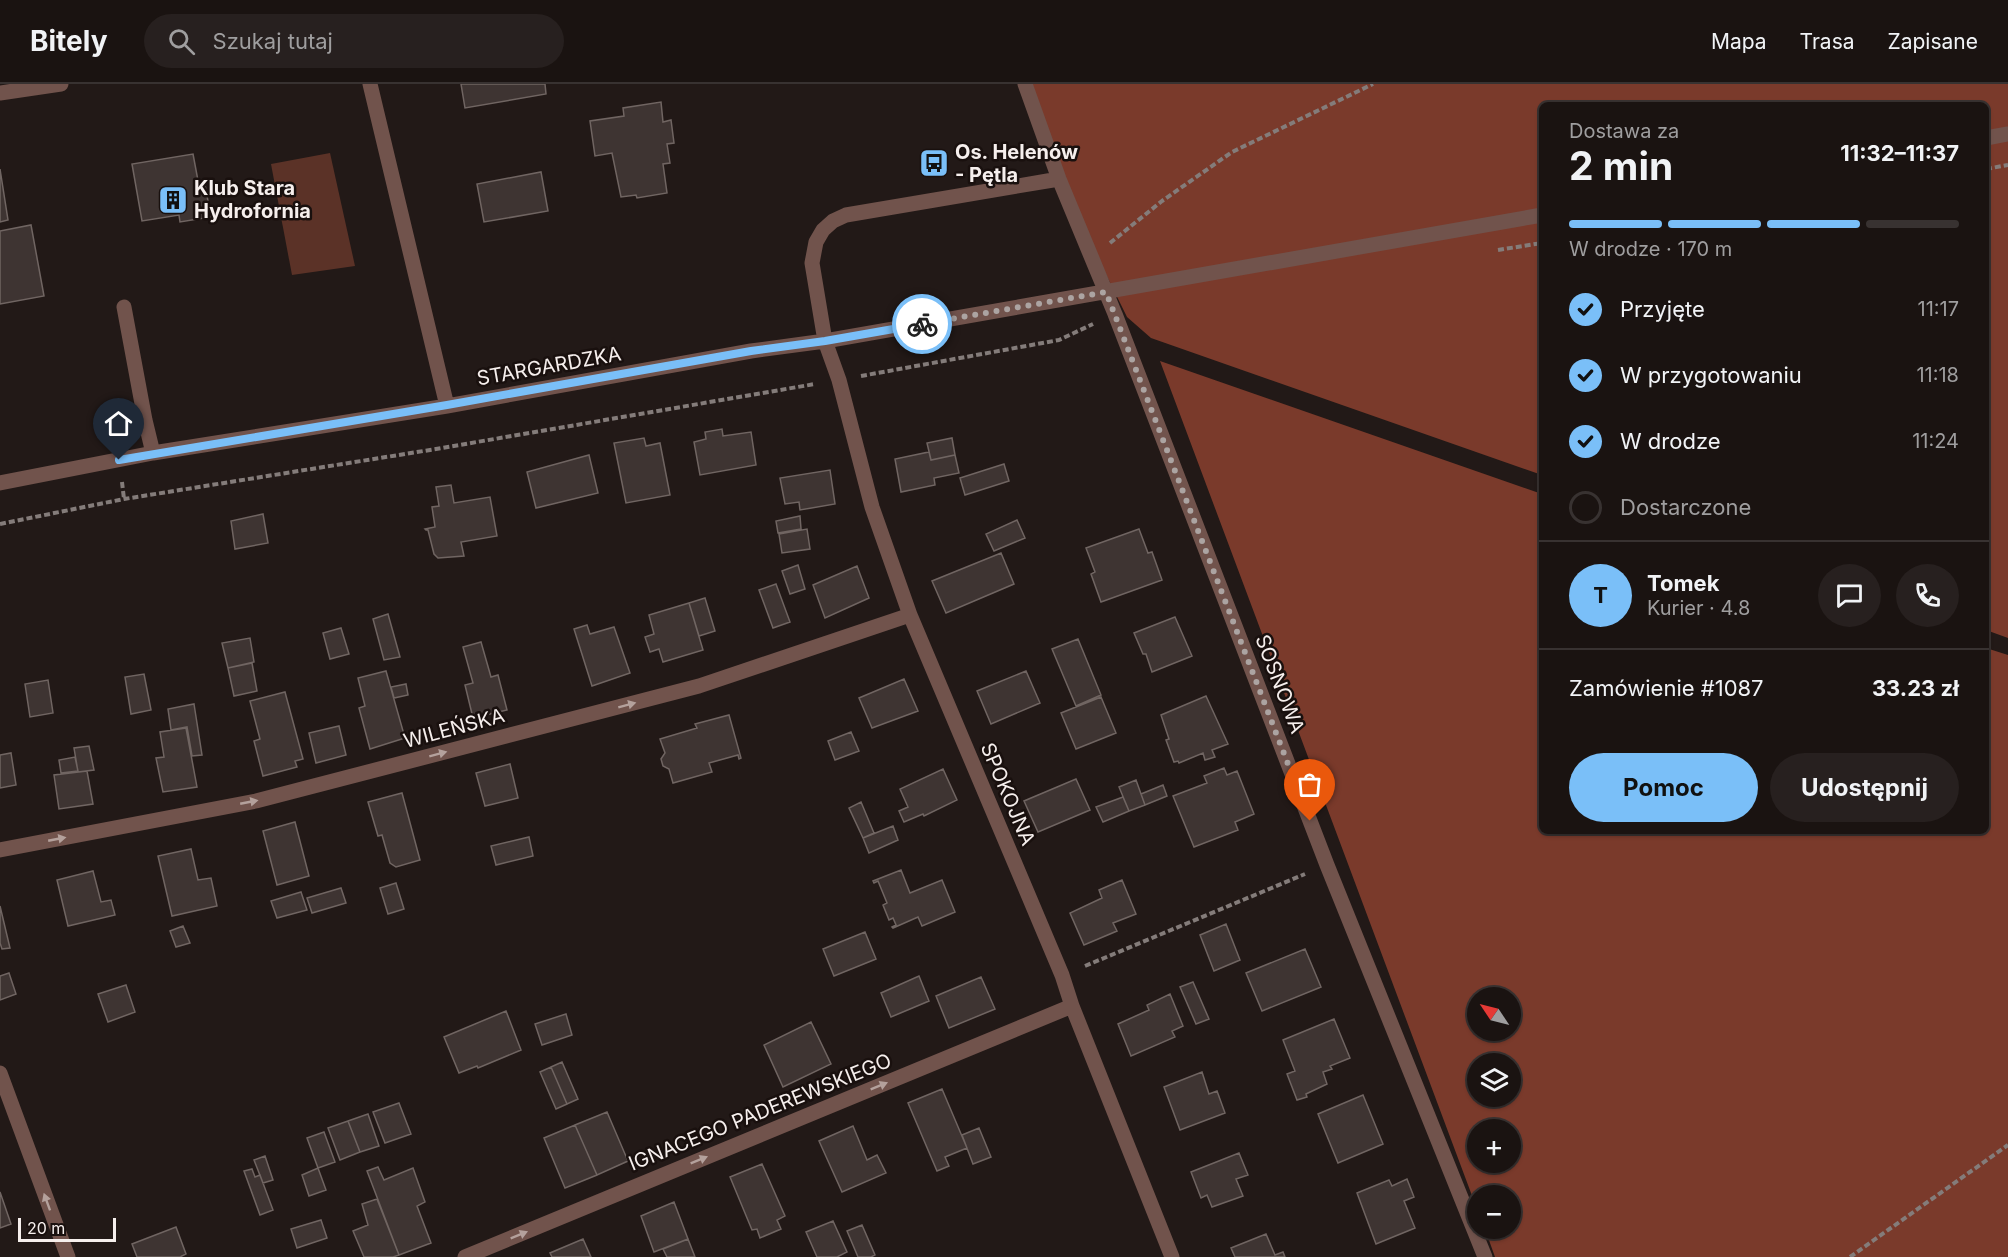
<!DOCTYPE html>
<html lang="pl">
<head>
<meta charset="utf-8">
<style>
	body { margin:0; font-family:Inter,sans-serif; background:#27201f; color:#f1f3f6; height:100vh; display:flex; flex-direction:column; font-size:22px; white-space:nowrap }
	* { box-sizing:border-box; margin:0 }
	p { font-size:20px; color:#9f9e9f }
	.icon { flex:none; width:33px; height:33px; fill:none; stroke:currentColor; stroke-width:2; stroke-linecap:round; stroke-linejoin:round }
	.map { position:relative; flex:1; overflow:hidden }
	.sheet { position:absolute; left:1539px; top:18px; width:450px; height:732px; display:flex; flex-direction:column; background:#1a1311; border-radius:9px; box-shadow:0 2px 4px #0004,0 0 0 2px #383231 }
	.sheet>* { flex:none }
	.needle { width:39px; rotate:305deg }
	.fabs { position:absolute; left:1467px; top:903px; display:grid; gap:12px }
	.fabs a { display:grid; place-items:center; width:54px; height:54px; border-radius:50%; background:#1a1311; box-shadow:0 2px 4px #0004,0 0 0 2px #383231; font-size:30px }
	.scale { position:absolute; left:18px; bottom:15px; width:98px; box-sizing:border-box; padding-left:6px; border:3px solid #f6efed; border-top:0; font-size:16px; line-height:21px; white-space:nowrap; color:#f6efed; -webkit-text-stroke:4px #19100e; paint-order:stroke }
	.pin { position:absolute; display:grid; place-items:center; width:51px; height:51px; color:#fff; margin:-62px -26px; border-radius:50% 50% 50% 0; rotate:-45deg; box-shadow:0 0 6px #0007 }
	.pin .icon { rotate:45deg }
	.courier { position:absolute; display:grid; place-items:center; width:60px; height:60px; margin:-30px; border:4px solid #7abff8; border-radius:50%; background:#fff; color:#222; box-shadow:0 2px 8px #0007 }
	.head em { font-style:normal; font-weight:700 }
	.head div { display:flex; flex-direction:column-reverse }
	.head { display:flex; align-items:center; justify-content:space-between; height:102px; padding:0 30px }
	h1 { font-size:39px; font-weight:700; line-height:45px }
	.bar { display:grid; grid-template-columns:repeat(4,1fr); gap:9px 6px; align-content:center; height:72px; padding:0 30px }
	.bar i { height:8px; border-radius:4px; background:#383231 }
	.bar .current { background:#7abff8 }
	.bar p { grid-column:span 4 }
	.line { display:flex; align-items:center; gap:15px; padding:0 30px; border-top:2px solid #383231 }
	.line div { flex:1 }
	.round { display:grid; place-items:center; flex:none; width:63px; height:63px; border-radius:32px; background:#27201f }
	ol { padding:0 30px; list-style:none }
	li { display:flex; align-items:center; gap:18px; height:66px }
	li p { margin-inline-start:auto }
	li .icon { padding:6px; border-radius:50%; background:#7abff8; color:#111; stroke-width:4 }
	li:last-child { color:#9f9e9f }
	li i { width:33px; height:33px; border:3px solid #383231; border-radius:50% }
	.button { display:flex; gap:12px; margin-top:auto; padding:12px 30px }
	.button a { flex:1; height:69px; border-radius:36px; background:#7abff8; color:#111; font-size:24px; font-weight:700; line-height:69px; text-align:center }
	.button a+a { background:#27201f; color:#f1f3f6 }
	header { display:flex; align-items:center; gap:36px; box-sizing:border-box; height:84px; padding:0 30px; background:#1a1311; border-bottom:2px solid #383231 }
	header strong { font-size:28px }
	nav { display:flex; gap:33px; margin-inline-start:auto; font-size:21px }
	.search { width:420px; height:54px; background:#27201f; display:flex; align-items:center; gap:15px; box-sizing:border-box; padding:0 21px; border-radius:33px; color:#9f9e9f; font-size:22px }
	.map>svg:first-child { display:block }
	.green { fill:#5b3227 }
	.forest { fill:#7a3a2b; fill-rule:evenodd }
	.building { fill:#3e3432; stroke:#706562; stroke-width:1.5 }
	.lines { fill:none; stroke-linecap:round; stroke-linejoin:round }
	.path { stroke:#847c7a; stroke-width:4; stroke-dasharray:6 3; stroke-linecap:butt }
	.minor { stroke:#71534c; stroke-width:15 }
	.oneway { fill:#b4a19c }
	.done { stroke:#aca4a2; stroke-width:6; stroke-dasharray:0 10.8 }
	.route { stroke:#7abff8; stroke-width:8 }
	.labels { text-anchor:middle; stroke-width:5; stroke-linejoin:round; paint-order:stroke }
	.poi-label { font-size:20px; font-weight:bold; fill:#f6efed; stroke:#19100e; text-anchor:start }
	.street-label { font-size:20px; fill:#f6efed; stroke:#19100e }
</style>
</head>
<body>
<header>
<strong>Bitely</strong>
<div class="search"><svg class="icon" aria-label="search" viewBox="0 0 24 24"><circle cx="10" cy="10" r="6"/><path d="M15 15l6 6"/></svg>Szukaj tutaj</div>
<nav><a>Mapa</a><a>Trasa</a><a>Zapisane</a></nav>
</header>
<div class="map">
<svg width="2008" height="1173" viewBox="0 0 2008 1173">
	<rect width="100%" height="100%" fill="#221917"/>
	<path class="green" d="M330 69 355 182 292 191 271 80Z"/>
	<path class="forest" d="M1027 0H2008V554L1986 546V21H1542V391L1151 254 1127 233 1059 95Z
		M1160 277 1542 410V747H1986V564L2008 571V1173H1495L1485 1145 1510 1144V1112H1478L1477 1125ZM1478 914H1510V946H1478ZM1478 980H1510V1012H1478ZM1478 1046H1510V1078H1478Z"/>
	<path class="building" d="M461 0H545L546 10 465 24Z
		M661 18 663 38 671 36 674 59 667 60 670 79 663 80 667 109 637 114 636 111 621 113 612 69 595 72 590 37 624 32 623 24Z
		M193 70 199 102 205 101 211 133 180 138 179 131 142 137 132 80Z
		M0 85 8 136 0 138Z
		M541 88 548 127 484 138 477 100Z
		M31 141 44 212 0 220V147Z
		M722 345 723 352 751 348 756 381 700 391 694 358 706 355 705 348Z
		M644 354 646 362 660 359 670 411 626 419 614 359Z
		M952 354 955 371 931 376 927 359Z
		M929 368 931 376 955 371 959 389 934 394 935 401 901 408 895 375Z
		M589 371 598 409 536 424 527 388Z
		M1004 380 1009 397 965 411 960 394Z
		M830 386 835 420 800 426 799 418 785 420 780 394Z
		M451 401 454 419 490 413 497 452 461 458 464 472 438 474 434 470 428 446H426L425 445 435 443 432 423 439 422 436 403Z
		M263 430 268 459 235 465 231 437Z
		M800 432 801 445 778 449 776 437Z
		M1017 436 1025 454 994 467 986 450Z
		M807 445 810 465 782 469 779 450Z
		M1139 445 1148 469 1152 468 1162 496 1101 518 1091 490 1095 488 1086 464Z
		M1001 469 1014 500 946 529 932 497Z
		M798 481 805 505 790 510 782 487Z
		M857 482 869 514 825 534 813 501Z
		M776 500 790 538 773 544 759 506Z
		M705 514 715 547 699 552 689 519Z
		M689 519 703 566 663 578 659 565 650 568 645 553 654 550 649 531Z
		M388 530 400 573 384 576 373 535Z
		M1175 533 1192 572 1152 588 1146 570H1143L1134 549Z
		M587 541 590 550 614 543 630 589 592 602 574 545Z
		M341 544 349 570 330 575 323 549Z
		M250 554 254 578 228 584 222 559Z
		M1078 555 1101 611 1076 622 1052 565Z
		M481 558 491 593 498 591 507 626 473 634 465 601 473 599 463 563Z
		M252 579 257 607 234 612 228 584Z
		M386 587 405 654 370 665 359 624 365 622 358 594Z
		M1026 587 1040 619 991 640 977 607Z
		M144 590 151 626 131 630 125 593Z
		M904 595 918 627 872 644 859 614Z
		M48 596 53 629 30 633 25 600Z
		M406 600 408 611 394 614 391 603Z
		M285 608 303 675 295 677 297 683 263 692 254 657 260 655 250 617Z
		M1206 612 1228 660 1212 666 1215 673 1205 676 1203 669 1179 679 1178 677 1174 678 1166 656 1169 655 1161 631Z
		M1101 613 1116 649 1076 665 1061 629Z
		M194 620 202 671 192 672 187 643 171 646 168 625Z
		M729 631 741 674 739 675 738 671 709 679 712 688 673 699 669 685 663 682 661 675 665 669 660 655 697 644 695 640Z
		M339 642 346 671 316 679 309 649Z
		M186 644 197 703 163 708 156 674 164 673 160 648Z
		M851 648 859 667 835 676 828 657Z
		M89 662 94 686 78 688 74 664Z
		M11 669 16 701 0 704V671Z
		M75 673 78 687 61 689 59 676Z
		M510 680 518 714 485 722 476 689Z
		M1224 684 1227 691 1237 687 1254 730 1235 738 1238 746 1194 763 1173 712 1207 699 1204 692Z
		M943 685 957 716 924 732 923 730 904 738 899 727 908 723 900 705Z
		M87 687 93 720 59 725 54 691Z
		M1076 695 1090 726 1038 748 1024 717Z
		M1136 696 1145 721 1129 727 1119 703Z
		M1163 701 1167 712 1145 721 1141 710Z
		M402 709 420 776 396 783 390 779 382 751 378 752 368 718Z
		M1123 713 1129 727 1103 738 1096 723Z
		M861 718 874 749 863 754 849 724Z
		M295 738 309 792 277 801 263 747Z
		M893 742 898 756 869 769 863 754Z
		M529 753 533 772 496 781 491 762Z
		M191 765 198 796 211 794 217 822 172 832 158 772Z
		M901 786 910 809 942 796 955 828 922 842 918 833 893 844 892 843 896 841 893 834 889 836 883 821 887 819 878 797 874 799 873 797Z
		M93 787 101 818 111 816 115 831 68 842 57 796Z
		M1122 796 1136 830 1113 839 1117 847 1084 861 1070 829 1102 814 1099 806Z
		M396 799 404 825 388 830 380 804Z
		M341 804 346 819 312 829 307 814Z
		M301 808 307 826 277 834 271 817Z
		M0 822 10 864 2 865 0 859Z
		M1226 840 1240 876 1214 887 1200 851Z
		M183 842 190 859 176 863 170 847Z
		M865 848 876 875 834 892 823 865Z
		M1305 865 1321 903 1262 927 1246 889Z
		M9 889 16 910 0 916V892Z
		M919 892 929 917 891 933 881 909Z
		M981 893 995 925 949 944 936 912Z
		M1193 898 1209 935 1196 940 1180 903Z
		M126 901 135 928 108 938 98 910Z
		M1170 910 1183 942 1172 947 1175 953 1131 972 1118 940 1149 926 1147 921Z
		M506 927 521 966 478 984 477 982 459 989 444 953Z
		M566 930 572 951 542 961 535 940Z
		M1334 935 1350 974 1330 982 1332 985 1323 988 1327 1000 1306 1010 1307 1013 1297 1016 1287 990 1295 987 1283 956Z
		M811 938 831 980 783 1003 764 961Z
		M562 978 578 1015 567 1020 551 983Z
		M551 983 567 1020 556 1025 540 988Z
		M1202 988 1209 1010 1217 1007 1225 1029 1180 1046 1164 1003Z
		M942 1005 967 1064 945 1073 949 1082 937 1087 908 1019Z
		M1363 1011 1383 1060 1338 1079 1318 1030Z
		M399 1019 411 1050 385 1059 373 1028Z
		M607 1028 628 1077 597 1091 575 1041Z
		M368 1030 379 1062 360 1068 348 1037Z
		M348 1037 360 1068 340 1076 328 1044Z
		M575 1041 597 1091 565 1104 544 1054Z
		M853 1042 867 1076 877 1071 886 1089 842 1108 819 1057Z
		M979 1044 991 1073 973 1080 962 1051Z
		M324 1048 335 1078 318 1084 307 1054Z
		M1239 1069 1248 1091 1236 1095 1243 1112 1212 1123 1207 1111 1201 1114 1191 1088Z
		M265 1072 273 1096 263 1099 254 1076Z
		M762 1080 785 1132 777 1136 781 1145 760 1154 757 1145 752 1146 730 1093Z
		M378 1083 384 1096 413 1084 425 1118 417 1122 431 1159 399 1171 367 1087Z
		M318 1084 326 1106 309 1112 302 1091Z
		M252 1085 255 1093 260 1091 273 1126 260 1131 244 1087Z
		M1407 1095 1414 1113 1404 1117 1415 1144 1376 1160 1357 1109 1389 1096 1392 1102Z
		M0 1108 11 1140 0 1144Z
		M377 1115 399 1171 393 1173H364L353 1147 368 1141 362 1120Z
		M674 1118 688 1155 654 1168 641 1132Z
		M321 1136 327 1154 297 1164 291 1145Z
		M833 1137 847 1168 837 1173H817L806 1148Z
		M862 1141 875 1171 871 1173H858L847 1147Z
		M176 1143 186 1170 180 1173H137L132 1160Z
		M1266 1150 1275 1171 1283 1168 1285 1173H1235L1231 1164Z
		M583 1155 591 1173H552L550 1169Z
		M688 1155 695 1173H667L663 1165Z"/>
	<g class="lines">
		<path class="path" d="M1986 85 2008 81
			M1110 159 1162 117 1232 68 1373 0
			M1498 166 1542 159
			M861 292 1059 256 1093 240
			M122 398 124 415
			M0 440 124 415 436 365 815 300
			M1085 882 1305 790
			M1850 1173 2008 1061"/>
		<path class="minor" d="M370 0 447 322
			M1025 0 1059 95 1115 230 1327 781 1485 1173
			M0 9 61 0
			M1986 54 2008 50
			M1059 95 846 131 833 137 823 146 816 158 812 179 825 257 839 296 872 423 910 531 1062 891 1072 922 1172 1173
			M124 223 145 336 153 369
			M0 399 153 369 447 322 751 267 825 257 1542 131
			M0 766 256 717 699 602 910 531
			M0 989 68 1173
			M465 1173 1072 922"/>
	</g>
	<defs><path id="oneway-solid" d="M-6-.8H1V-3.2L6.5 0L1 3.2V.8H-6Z" transform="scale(1.5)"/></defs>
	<g class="oneway">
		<use href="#oneway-solid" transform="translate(627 621) rotate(-15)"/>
		<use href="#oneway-solid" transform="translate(438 670) rotate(-15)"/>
		<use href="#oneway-solid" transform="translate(249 718) rotate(-11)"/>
		<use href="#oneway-solid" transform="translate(57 755) rotate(-11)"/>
		<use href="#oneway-solid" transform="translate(879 1002) rotate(-22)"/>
		<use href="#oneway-solid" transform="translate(699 1076) rotate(-22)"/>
		<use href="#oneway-solid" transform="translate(47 1118) rotate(-110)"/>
		<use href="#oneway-solid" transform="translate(519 1151) rotate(-22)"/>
	</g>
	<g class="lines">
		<path class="done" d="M922 240 1106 208 1310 737"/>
		<path class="route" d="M119 376 447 321 751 267 825 257 922 240"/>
	</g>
	<defs>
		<g id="bus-square" transform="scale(1.5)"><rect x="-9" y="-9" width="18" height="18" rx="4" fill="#7abff8" stroke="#19100e"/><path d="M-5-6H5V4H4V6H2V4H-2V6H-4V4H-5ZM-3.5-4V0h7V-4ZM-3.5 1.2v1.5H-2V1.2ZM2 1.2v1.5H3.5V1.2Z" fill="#111"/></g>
		<g id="building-square" transform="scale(1.5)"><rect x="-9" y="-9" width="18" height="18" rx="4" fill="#7abff8" stroke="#19100e"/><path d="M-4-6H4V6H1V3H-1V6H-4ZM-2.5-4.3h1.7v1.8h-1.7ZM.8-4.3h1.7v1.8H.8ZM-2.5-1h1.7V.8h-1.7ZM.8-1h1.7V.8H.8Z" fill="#111"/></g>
	</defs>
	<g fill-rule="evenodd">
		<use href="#bus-square" x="934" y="79"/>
		<use href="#building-square" x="173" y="116"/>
	</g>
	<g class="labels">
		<g class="poi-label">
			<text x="955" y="75">Os. Helenów<tspan x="955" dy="23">- Pętla</tspan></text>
			<text x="194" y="111">Klub Stara<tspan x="194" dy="23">Hydrofornia</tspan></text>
		</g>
		<g class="street-label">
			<text transform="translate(549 282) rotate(-10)" y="7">STARGARDZKA</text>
			<text transform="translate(1280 600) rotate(69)" y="7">SOSNOWA</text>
			<text transform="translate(454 644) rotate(-15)" y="7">WILEŃSKA</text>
			<text transform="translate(1008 710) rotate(67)" y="7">SPOKOJNA</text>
			<text transform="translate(760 1028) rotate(-22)" y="7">IGNACEGO PADEREWSKIEGO</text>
		</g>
	</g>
</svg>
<div class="fabs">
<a><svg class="needle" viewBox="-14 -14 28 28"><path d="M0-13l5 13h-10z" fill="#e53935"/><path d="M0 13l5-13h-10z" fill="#9f9e9f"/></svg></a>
<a><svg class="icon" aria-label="layers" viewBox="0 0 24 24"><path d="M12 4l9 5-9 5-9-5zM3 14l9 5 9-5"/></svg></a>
<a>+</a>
<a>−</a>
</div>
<div class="scale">20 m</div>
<div class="pin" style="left:1310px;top:737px;background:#ea580c"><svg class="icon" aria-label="bag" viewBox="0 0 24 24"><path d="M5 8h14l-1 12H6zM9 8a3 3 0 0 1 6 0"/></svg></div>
<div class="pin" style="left:119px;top:376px;background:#1f2937"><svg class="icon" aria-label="home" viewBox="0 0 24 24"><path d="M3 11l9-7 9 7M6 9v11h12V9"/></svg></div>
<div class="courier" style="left:922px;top:240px"><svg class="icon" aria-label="bike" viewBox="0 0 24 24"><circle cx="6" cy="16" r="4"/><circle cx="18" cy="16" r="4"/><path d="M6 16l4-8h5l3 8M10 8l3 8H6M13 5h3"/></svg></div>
<section class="sheet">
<div class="head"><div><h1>2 min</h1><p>Dostawa za</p></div><em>11:32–11:37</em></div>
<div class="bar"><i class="current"></i><i class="current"></i><i class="current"></i><i></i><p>W drodze · 170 m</p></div>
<ol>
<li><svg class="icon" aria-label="check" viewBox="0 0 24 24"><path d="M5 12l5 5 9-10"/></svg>Przyjęte<p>11:17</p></li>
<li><svg class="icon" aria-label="check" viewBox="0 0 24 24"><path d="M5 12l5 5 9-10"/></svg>W przygotowaniu<p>11:18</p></li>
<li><svg class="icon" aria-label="check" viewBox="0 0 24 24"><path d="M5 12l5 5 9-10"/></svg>W drodze<p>11:24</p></li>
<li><i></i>Dostarczone</li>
</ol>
<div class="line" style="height:108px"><b class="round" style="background:#7abff8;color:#111">T</b><div><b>Tomek</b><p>Kurier · 4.8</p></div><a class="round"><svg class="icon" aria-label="chat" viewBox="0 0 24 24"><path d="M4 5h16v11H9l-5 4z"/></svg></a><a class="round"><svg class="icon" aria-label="phone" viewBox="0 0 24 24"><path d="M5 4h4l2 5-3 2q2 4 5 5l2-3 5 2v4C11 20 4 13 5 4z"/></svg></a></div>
<div class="line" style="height:78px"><div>Zamówienie #1087</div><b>33.23 zł</b></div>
<div class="button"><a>Pomoc</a><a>Udostępnij</a></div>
</section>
</div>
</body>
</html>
